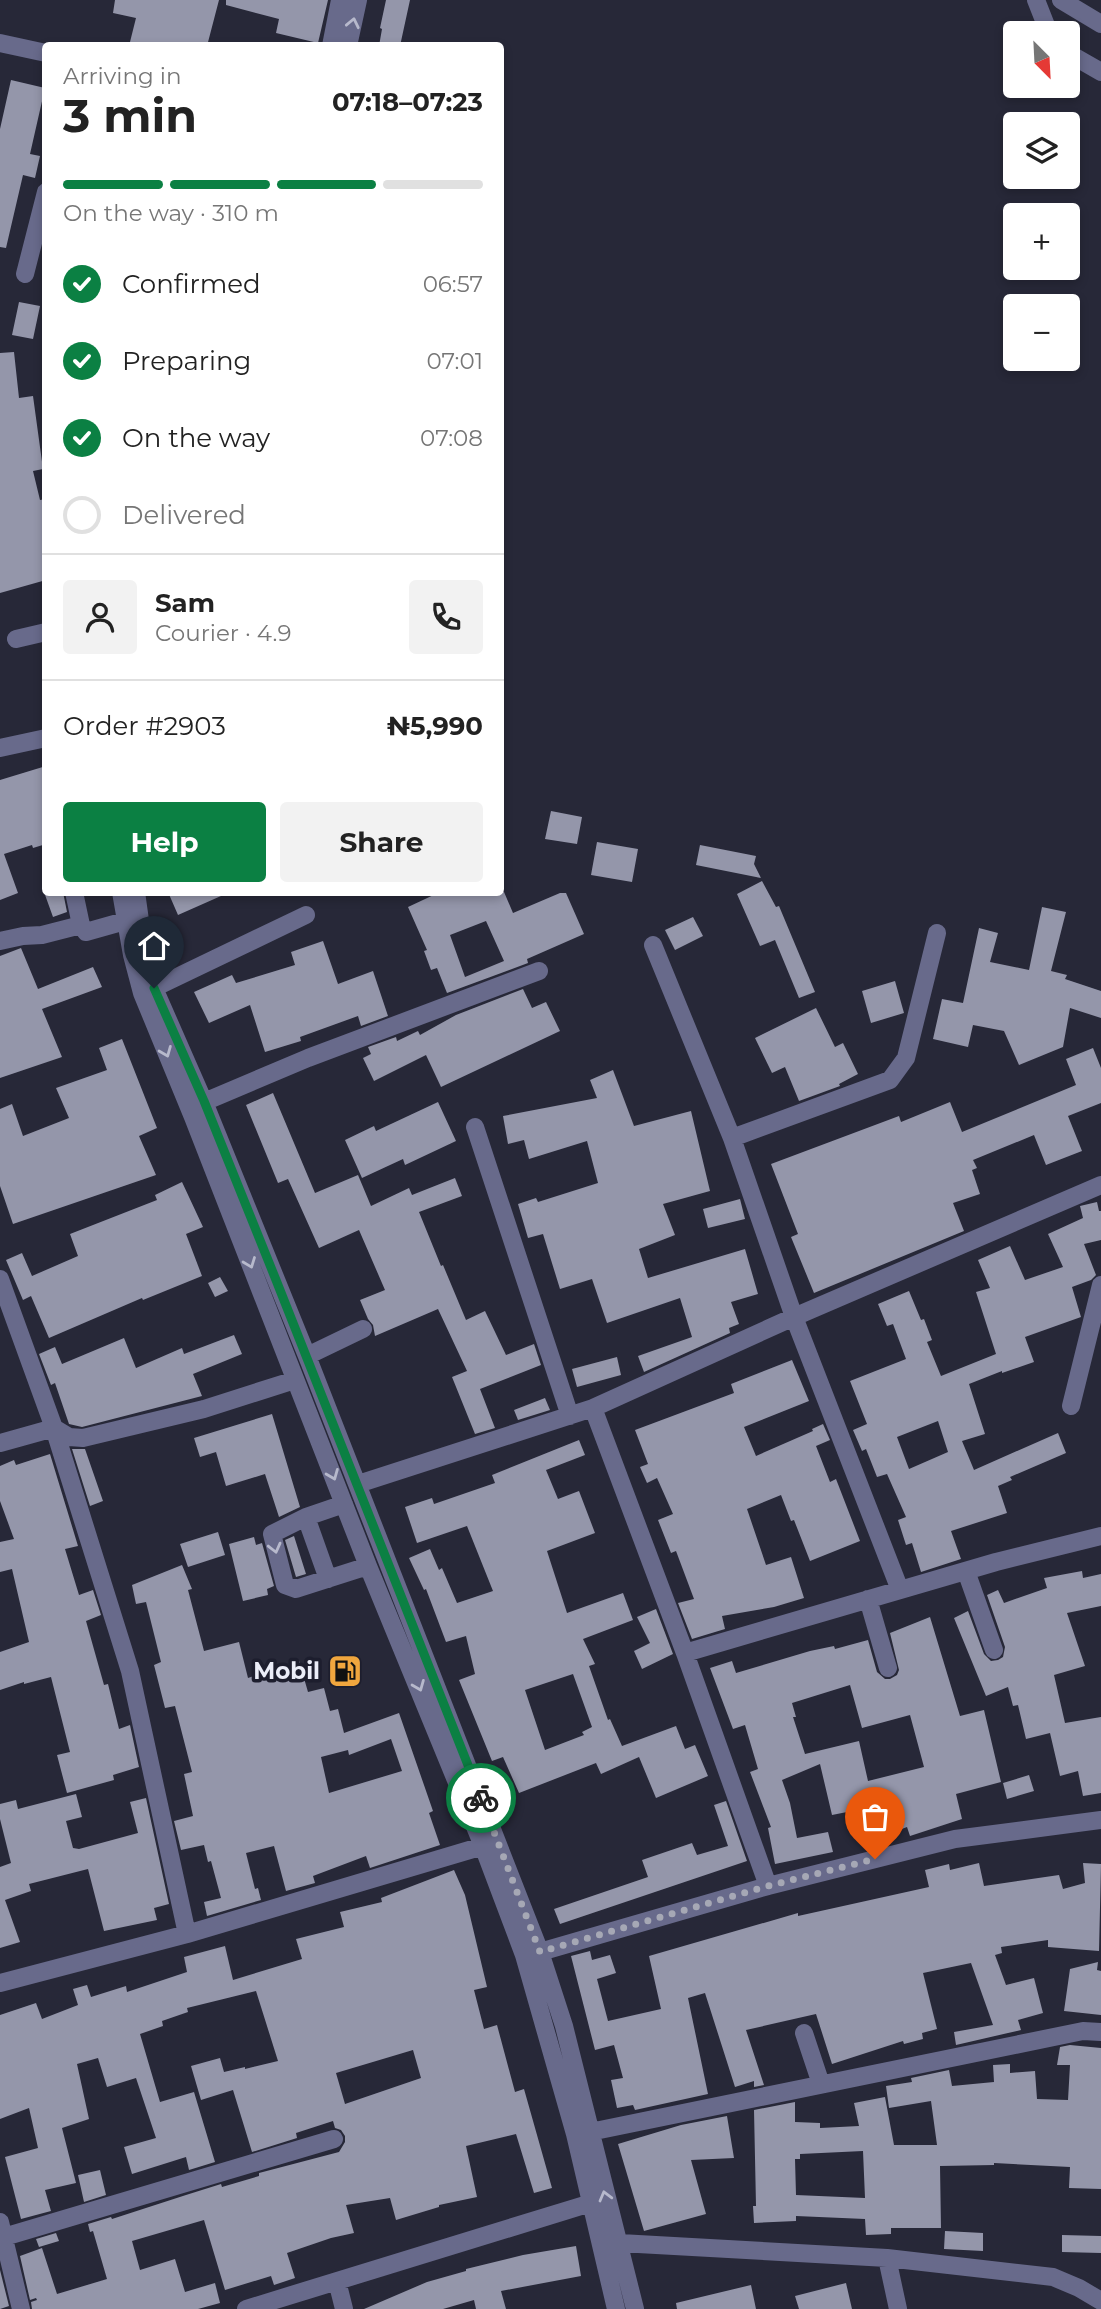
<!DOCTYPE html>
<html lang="en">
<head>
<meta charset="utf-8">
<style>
	body { margin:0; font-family:Montserrat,sans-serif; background:#f2f2f2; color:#222; height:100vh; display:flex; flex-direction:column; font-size:26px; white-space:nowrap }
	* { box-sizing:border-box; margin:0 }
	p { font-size:23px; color:#767676 }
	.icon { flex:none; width:38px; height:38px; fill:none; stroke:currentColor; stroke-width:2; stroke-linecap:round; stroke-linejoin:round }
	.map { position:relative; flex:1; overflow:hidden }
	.panel { position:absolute; left:42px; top:42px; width:462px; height:854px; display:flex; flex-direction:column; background:#fff; border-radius:7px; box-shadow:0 4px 10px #0003 }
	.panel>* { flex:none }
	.needle { width:46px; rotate:156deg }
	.fabs { position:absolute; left:1003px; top:21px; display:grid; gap:14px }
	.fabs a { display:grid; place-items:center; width:77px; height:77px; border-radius:7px; background:#fff; box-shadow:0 4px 10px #0003; font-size:35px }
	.pin { position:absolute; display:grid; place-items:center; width:60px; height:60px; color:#fff; margin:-72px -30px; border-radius:50% 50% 50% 0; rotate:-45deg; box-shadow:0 0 7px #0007 }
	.pin .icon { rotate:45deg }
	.courier { position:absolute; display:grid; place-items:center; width:70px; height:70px; margin:-35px; border:5px solid #0b8043; border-radius:50%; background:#fff; color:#222; box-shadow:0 2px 9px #0007 }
	.head em { font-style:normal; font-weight:700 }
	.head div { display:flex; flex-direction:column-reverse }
	.head { display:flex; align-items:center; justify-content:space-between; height:119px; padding:0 21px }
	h1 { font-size:46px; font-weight:700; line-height:52px }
	.bar { display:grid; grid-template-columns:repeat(4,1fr); gap:10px 7px; align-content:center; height:84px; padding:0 21px }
	.bar i { height:9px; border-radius:5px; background:#e0e0e0 }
	.bar .active { background:#0b8043 }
	.bar p { grid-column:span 4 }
	.line { display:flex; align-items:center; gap:18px; padding:0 21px; border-top:2px solid #e0e0e0 }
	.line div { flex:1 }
	.round { display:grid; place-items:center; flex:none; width:74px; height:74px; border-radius:7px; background:#f2f2f2 }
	ol { padding:0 21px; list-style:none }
	li { display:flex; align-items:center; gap:21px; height:77px }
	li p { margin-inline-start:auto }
	li .icon { padding:7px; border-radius:50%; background:#0b8043; color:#fff; stroke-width:4 }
	li:last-child { color:#767676 }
	li i { width:38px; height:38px; border:4px solid #e0e0e0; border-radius:50% }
	.action { display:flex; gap:14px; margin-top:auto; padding:14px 21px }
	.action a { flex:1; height:80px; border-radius:7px; background:#0b8043; color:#fff; font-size:28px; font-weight:700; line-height:80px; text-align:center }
	.action a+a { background:#f2f2f2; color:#222 }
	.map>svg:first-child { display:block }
	.building { fill:#9496aa; fill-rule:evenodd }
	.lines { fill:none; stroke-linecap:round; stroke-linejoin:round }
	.minor { stroke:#686a8b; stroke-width:18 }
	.oneway { stroke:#b7b9cc }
	.done { stroke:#a6a8b5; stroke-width:7; stroke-dasharray:0 12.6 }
	.route { stroke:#0b8043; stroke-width:9 }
	.labels { text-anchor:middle; stroke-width:7; stroke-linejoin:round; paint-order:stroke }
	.poi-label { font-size:23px; font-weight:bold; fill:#ebedf8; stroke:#1d1e2e; text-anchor:end }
</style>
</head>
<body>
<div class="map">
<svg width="1101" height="2309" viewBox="0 0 1101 2309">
	<rect width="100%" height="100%" fill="#272838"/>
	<path class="building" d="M115 0H219L207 46H146L130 42 136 18 113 13Z
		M226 0H328L318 43 276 33 279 19 226 5Z
		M386 0H410L400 46H379L382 29 380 28Z
		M11 80 45 88 30 154 40 156 35 178 23 175 6 248 0 247V129Z
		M19 302 40 306 33 339 12 335Z
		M14 352 19 398 33 396 43 469 33 471 40 500 46 499V580L0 593V353Z
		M46 766V844L33 848 32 845 4 854 18 893 0 900V780Z
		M551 811 582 817 577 844 545 839Z
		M597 842 638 849 632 882 591 875Z
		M700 845 756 856 754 864 761 878 696 865Z
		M762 881 776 907 779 906 815 992 799 998 775 940 760 946 737 894Z
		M44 892H63L67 912 53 917Z
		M168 892H230L178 915Z
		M440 892H504L513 913 560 893H566L584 934 527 959 528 963 447 993 437 968 431 970 424 951 427 950 408 907ZM486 921 504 961 465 977 450 935Z
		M1042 907 1066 912 1051 971 1067 975 1065 979 1101 991V1018L1070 1008 1063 1047 1019 1065 1004 1031 973 1025 968 1047 933 1039 942 999 963 1003 979 928 998 933 990 962 1029 970Z
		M693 917 703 936 675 950 665 930Z
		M323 941 338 984 373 971 388 1016 361 1026 358 1016 300 1037 301 1041 265 1052 250 1005 209 1023 194 992 232 975 236 983 295 965 291 952Z
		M21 948 38 989 93 967 102 987 42 1009 62 1057 0 1078V956Z
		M895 981 904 1013 871 1023 862 991Z
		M523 989 532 1008 546 1002 560 1031 441 1087 426 1055 374 1081 363 1058 371 1054 368 1047 396 1037 397 1041 418 1031 420 1035 456 1015Z
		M816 1008 835 1047 843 1043 858 1074 839 1084 840 1086 799 1101 785 1067 772 1073 755 1038Z
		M122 1039 157 1128 139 1136 156 1175 13 1224 0 1186V1109L12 1104 23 1136 69 1118 56 1088 107 1070 99 1048Z
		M1093 1048 1101 1068V1103L1068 1116 1082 1151 1046 1165 1034 1135 973 1160 977 1168 972 1170 980 1194 953 1203 964 1231 814 1293 791 1237 798 1234 771 1164 899 1116 901 1122 950 1102 962 1132 1076 1085 1066 1059Z
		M613 1070 634 1126 691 1111 710 1191 663 1204 675 1235 639 1249 648 1278 745 1249 758 1294 731 1302 739 1324 729 1328 730 1333 644 1372 638 1356 692 1337 680 1298 607 1323 592 1279 560 1289 543 1234 528 1238 518 1204 536 1198 538 1202 598 1183 587 1141 529 1159 524 1140 508 1144 503 1116 597 1098 590 1080Z
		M273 1093 315 1193 358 1175 371 1206 409 1188 412 1195 455 1178 462 1196 419 1212 441 1266 443 1265 466 1320 485 1311 506 1355 534 1344 541 1365 480 1389 495 1428 475 1434 452 1377 467 1371 438 1309 375 1336 373 1325 368 1319 360 1300 385 1290 359 1230 319 1248 288 1179 278 1183 246 1105Z
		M438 1102 456 1141 405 1165 403 1159 362 1178 345 1140 374 1126 376 1131Z
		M182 1182 203 1227 186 1234 202 1276 143 1300 142 1298 49 1338 31 1296 23 1300 6 1260 22 1253 32 1276 78 1256 70 1234 157 1200 155 1195Z
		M740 1199 745 1219 708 1228 703 1209Z
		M1097 1202 1099 1211H1101V1240L1084 1244 1096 1275 1091 1280 1072 1287 1081 1317 1025 1337 1034 1362 1002 1373V1371L969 1384 985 1434 962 1441 974 1470 1058 1433 1066 1453 1010 1477 1012 1480 998 1486 1007 1513 951 1531 961 1559 921 1572 912 1543 906 1545 898 1520 906 1517 887 1474 877 1477 866 1449 862 1451 853 1430 867 1424 850 1381 906 1359 893 1324 887 1326 878 1304 909 1291 921 1320 924 1319 932 1340 927 1342 941 1376 996 1354 976 1292 990 1288 978 1260 1010 1246 1025 1280 1063 1267 1048 1234 1083 1218 1080 1206ZM938 1421 948 1452 909 1469 897 1437Z
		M220 1277 228 1291 215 1297 208 1283Z
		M234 1335 242 1354 193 1374 202 1396 82 1427 69 1424 55 1383 51 1385 39 1354 55 1347 62 1364 124 1338 136 1368 182 1348 184 1354Z
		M617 1357 621 1375 577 1387 572 1369Z
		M792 1360 809 1401 744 1427 756 1456 813 1431 812 1429 823 1424 830 1440 816 1446 830 1482 836 1479 860 1541 810 1561 794 1520 791 1521 781 1495 747 1509 766 1565 791 1557 804 1598 774 1607 722 1616 725 1629 692 1639 678 1603 694 1599 676 1551 671 1553 658 1520 673 1514 657 1478 647 1483 640 1467 648 1464 635 1430 734 1393 731 1384Z
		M545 1398 550 1410 518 1420 514 1410Z
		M272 1414 300 1507 279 1517 265 1474 226 1486 216 1452 200 1457 194 1438Z
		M579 1440 585 1455 546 1470 558 1499 579 1491 595 1533 547 1551 567 1613 623 1593 633 1620 583 1639 595 1664 589 1666 608 1720 610 1719 622 1746 676 1726 685 1749 695 1745 708 1776 656 1798 639 1757 601 1774 596 1763 519 1793 503 1757 492 1761 459 1680 475 1674 466 1636 446 1642 426 1589 424 1590 409 1558 430 1549 439 1570 442 1568 457 1603 493 1591 467 1526 417 1543 405 1507 432 1498 434 1504 495 1483 492 1475ZM573 1674 592 1727 582 1732 584 1735 545 1750 525 1690Z
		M72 1449H85L103 1501 90 1506Z
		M50 1454 78 1546 65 1549 79 1595 93 1590 101 1615 86 1621 104 1685 108 1684 119 1729 130 1725 139 1767 113 1775 114 1780 67 1793 57 1755 70 1752 51 1677 24 1684V1682L0 1690V1652L29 1642 12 1569 0 1572V1542L14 1539 0 1501V1466L14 1460 16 1465Z
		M218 1532 225 1555 188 1567 180 1544Z
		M294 1536 306 1574 296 1577 285 1540Z
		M254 1537 256 1545 262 1543 274 1586 267 1589 268 1595 243 1601 229 1544Z
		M182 1565 192 1589 188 1590 204 1651 239 1642 248 1678 299 1661 308 1692 324 1688 330 1711 338 1709 344 1733 399 1713 433 1811 429 1813 440 1845 370 1868 366 1856 313 1876 315 1883 286 1891 274 1846 246 1853 255 1889 258 1888 261 1900 207 1916 204 1902 221 1898 211 1861 208 1862 204 1845 181 1850 174 1821 193 1816 184 1774 192 1772 175 1706 165 1708 154 1665 161 1662 146 1602 136 1604 132 1585ZM391 1739 402 1771 329 1793 321 1757 348 1750 349 1755Z
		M1082 1571 1083 1578 1101 1574V1606L1067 1613 1085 1666 1054 1675 1065 1723 1101 1717V1793L1083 1796 1078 1771 1060 1776 1050 1733 1026 1739 1018 1705 1013 1706 1008 1687 986 1696 954 1618 968 1611 984 1654 991 1661 998 1660 1003 1657 1005 1647 987 1595 998 1590 1004 1603 1047 1588 1044 1578Z
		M656 1609 673 1654 642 1669 634 1651 650 1643 637 1617Z
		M930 1617 960 1716 984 1710 1001 1782 956 1794 962 1819 910 1836 907 1827 886 1835 881 1820 862 1826 857 1810 832 1815 820 1764 782 1780 790 1803 797 1838 828 1832 833 1852 775 1864 768 1828 771 1827 750 1772 758 1769 745 1725 733 1729 710 1668 732 1661 736 1673 810 1651 834 1646 835 1649 868 1640 877 1672 885 1679H890L897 1675 899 1670 890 1633ZM850 1685 862 1728 910 1715 924 1767 868 1781 859 1741 805 1754 793 1717H796L792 1703Z
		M1029 1775 1034 1791 1007 1799 1003 1783Z
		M76 1794 82 1817 66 1821 73 1848 79 1849 138 1833 130 1802 146 1798 169 1904 154 1908 157 1920 104 1931 88 1869 29 1884 31 1891 5 1900 20 1942 0 1948V1867L11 1863 0 1819V1804L16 1800 18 1809Z
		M726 1801 747 1861 560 1924 554 1909 648 1877 642 1860 692 1843 697 1855 728 1846 714 1805Z
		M979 1863 984 1886 1059 1875 1063 1889 1085 1883 1083 1863 1101 1864 1099 1951 1048 1947V1940L1001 1947 1002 1953 995 1955 1006 1985 1034 1978 1043 2013 1018 2020 1021 2030 956 2045 954 2032 993 2025 971 1963 923 1973 937 2029 922 2033 923 2039 904 2044 903 2041 832 2064 816 2014 746 2030 764 2085 754 2087V2081L735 2087 705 1993 688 1998 708 2094 635 2110 633 2105 617 2108 611 2080 623 2078 614 2045 595 2050 571 1956 590 1951 592 1960 610 1955 616 1973 597 1979 608 2021 661 2009 649 1956 798 1913V1916L929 1887 925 1870 949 1864 950 1870Z
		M454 1870 465 1895 487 1987 474 1990 484 2029 497 2025 515 2092 524 2089 552 2188 534 2193 516 2134 466 2146 477 2197 439 2205V2207L396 2220 390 2198 346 2205 354 2233 331 2238 287 2253 295 2278 274 2285 271 2276 225 2290 204 2220 132 2241 140 2270 175 2259 185 2292 215 2283 220 2303 198 2309H32L31 2302 37 2300 36 2298 30 2300 20 2256 42 2248 57 2294 107 2279 93 2231 90 2232 88 2224 111 2217 112 2219 186 2195 221 2184 222 2187 259 2176V2173L339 2152 345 2142V2136L341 2130 335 2128 333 2121 296 2133 297 2138 252 2152 233 2090 201 2100 191 2066 220 2058 224 2072 245 2067V2069L278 2061 256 1991 187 2008 188 2012 162 2021 163 2026 140 2034 160 2102 194 2092 215 2162 189 2170 186 2157 132 2174 124 2147 156 2138 136 2078 107 2087 98 2058 77 2064 89 2119 62 2128 76 2183 45 2190 51 2211 21 2219 5 2157 38 2148 29 2108 0 2119V2015L36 2003 42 2019 78 2005 73 1989 87 1985 91 1997 126 1986 127 1992 187 1972 184 1957 225 1946 233 1980 302 1959 296 1939 344 1927 340 1912 382 1902 381 1898ZM413 2050 421 2078 345 2104 336 2073Z
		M1098 1962 1097 1970 1101 1971V2015L1064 2011 1070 1969Z
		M1070 2045 1101 2048V2189L1069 2188 1070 2167 994 2163V2165L940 2166 941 2228H891V2234L866 2235 865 2219 796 2216V2221L754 2223 753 2206H756L754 2110 795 2102V2122L820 2123V2128L859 2126 854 2103 885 2097 894 2145H937L931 2101 889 2108 886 2086 912 2082 911 2078 949 2070 952 2086 994 2082 993 2065 1010 2064V2073L1035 2071 1037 2099 1068 2100 1070 2065H1057L1060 2047ZM863 2151 865 2198 796 2195 795 2159H800V2154Z
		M727 2116 734 2158 691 2160 706 2214 644 2231 618 2144 681 2125Z
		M100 2170 106 2195 84 2202 78 2175Z
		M945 2231 983 2233V2251L944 2249Z
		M56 2233 59 2241 39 2247 36 2239Z
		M1062 2235 1101 2236V2253L1062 2252Z
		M576 2246 581 2276 501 2291 506 2309H476L474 2300 443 2309H364L427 2282 466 2271V2269L523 2255Z
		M0 2270 9 2306 0 2309Z
		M846 2283 852 2309H799L795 2296Z
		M751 2285 756 2309H677L676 2303Z"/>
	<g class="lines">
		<path class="minor" d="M1036 0 1049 33
			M1061 0 1101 24
			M0 43 46 53
			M331 46 340 0
			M348 46 358 0
			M1068 53 1101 72
			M25 274 46 192
			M16 639 46 632
			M0 748 46 738
			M74 892 81 925 86 932 125 921
			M121 892 132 955 142 993 193 1117 368 1566 483 1846 524 1955 575 2134 616 2309
			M136 892 144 949 154 988 204 1102 307 1356 540 1952 564 2026 635 2309
			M0 941 23 936 42 935 81 925
			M653 945 732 1138 794 1317 900 1590
			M154 988 306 915
			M204 1102 308 1058 539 971
			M475 1127 570 1416
			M732 1138 890 1080 906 1058 937 933
			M0 1279 54 1428 130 1671 187 1934
			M307 1356 363 1329
			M1071 1406 1101 1285
			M593 1408 685 1653 996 1562 1101 1536
			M0 1443 54 1428 69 1437 83 1438 204 1409 295 1380
			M358 1484 593 1408 794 1317 1101 1185
			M344 1504 306 1517 272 1534 285 1585 296 1589 368 1566
			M306 1517 328 1579
			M966 1571 994 1650
			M868 1599 888 1668
			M685 1653 768 1886
			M540 1952 768 1886 955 1839 1101 1820
			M0 1983 187 1934 483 1846
			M804 2033 821 2084
			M590 2132 1083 2031 1101 2032
			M0 2222 21 2309
			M4 2237 334 2139
			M620 2243 887 2258 1053 2277 1079 2288 1101 2301
			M887 2258 898 2309
			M337 2281 344 2309
			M246 2309 591 2203"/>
	</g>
	<defs><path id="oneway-chevron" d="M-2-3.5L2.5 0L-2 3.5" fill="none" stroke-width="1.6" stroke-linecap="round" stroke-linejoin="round" transform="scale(1.75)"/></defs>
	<g class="oneway">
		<use href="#oneway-chevron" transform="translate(353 23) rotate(-78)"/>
		<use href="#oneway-chevron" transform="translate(166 1052) rotate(68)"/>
		<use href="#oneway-chevron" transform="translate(250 1263) rotate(69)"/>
		<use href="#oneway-chevron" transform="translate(333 1475) rotate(68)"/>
		<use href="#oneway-chevron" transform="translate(275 1548) rotate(76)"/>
		<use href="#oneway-chevron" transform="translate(419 1686) rotate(68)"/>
		<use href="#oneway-chevron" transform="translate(605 2196) rotate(-105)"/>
	</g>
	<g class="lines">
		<path class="done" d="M481 1798 540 1952 768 1886 875 1859"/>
		<path class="route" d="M154 988 204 1101 276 1280 481 1798"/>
	</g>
	<defs>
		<g id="fuel-square" transform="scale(1.75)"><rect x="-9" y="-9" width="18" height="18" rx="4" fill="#f0a63e" stroke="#1d1e2e"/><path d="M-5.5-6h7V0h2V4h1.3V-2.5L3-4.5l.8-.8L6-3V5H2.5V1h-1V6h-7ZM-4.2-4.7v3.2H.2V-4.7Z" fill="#111"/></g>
	</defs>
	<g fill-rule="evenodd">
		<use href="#fuel-square" x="345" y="1671"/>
	</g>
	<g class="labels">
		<g class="poi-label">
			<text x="320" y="1679">Mobil</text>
		</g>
	</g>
</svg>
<div class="fabs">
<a><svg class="needle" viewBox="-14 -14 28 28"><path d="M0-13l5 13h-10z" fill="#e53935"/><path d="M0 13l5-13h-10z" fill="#767676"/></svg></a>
<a><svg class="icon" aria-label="layers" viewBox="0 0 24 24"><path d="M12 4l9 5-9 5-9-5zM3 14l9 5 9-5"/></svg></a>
<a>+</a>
<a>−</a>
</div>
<div class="pin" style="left:875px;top:1859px;background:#ea580c"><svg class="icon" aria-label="bag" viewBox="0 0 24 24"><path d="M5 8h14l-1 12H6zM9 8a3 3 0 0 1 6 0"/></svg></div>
<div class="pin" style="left:154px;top:988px;background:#1f2937"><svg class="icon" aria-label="home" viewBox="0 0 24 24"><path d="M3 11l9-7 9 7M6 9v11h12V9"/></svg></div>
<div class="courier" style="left:481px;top:1798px"><svg class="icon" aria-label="bike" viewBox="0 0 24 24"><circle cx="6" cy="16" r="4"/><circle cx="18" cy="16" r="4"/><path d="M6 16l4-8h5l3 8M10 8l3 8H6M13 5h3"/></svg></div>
<section class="panel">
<div class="head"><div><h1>3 min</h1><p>Arriving in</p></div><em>07:18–07:23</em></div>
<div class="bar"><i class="active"></i><i class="active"></i><i class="active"></i><i></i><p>On the way · 310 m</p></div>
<ol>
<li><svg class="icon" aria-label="check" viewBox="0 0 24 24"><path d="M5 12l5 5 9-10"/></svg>Confirmed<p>06:57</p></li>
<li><svg class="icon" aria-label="check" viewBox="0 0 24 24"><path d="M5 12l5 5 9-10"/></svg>Preparing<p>07:01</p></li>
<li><svg class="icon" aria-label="check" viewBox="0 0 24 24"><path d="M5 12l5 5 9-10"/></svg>On the way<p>07:08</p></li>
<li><i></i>Delivered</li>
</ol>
<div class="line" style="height:126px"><a class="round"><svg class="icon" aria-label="person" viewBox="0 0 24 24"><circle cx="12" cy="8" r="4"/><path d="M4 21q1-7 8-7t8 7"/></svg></a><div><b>Sam</b><p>Courier · 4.9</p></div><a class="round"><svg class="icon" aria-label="phone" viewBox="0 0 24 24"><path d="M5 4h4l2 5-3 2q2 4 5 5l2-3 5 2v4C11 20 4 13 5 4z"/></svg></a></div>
<div class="line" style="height:91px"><div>Order #2903</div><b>₦5,990</b></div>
<div class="action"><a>Help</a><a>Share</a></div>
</section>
</div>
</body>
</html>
